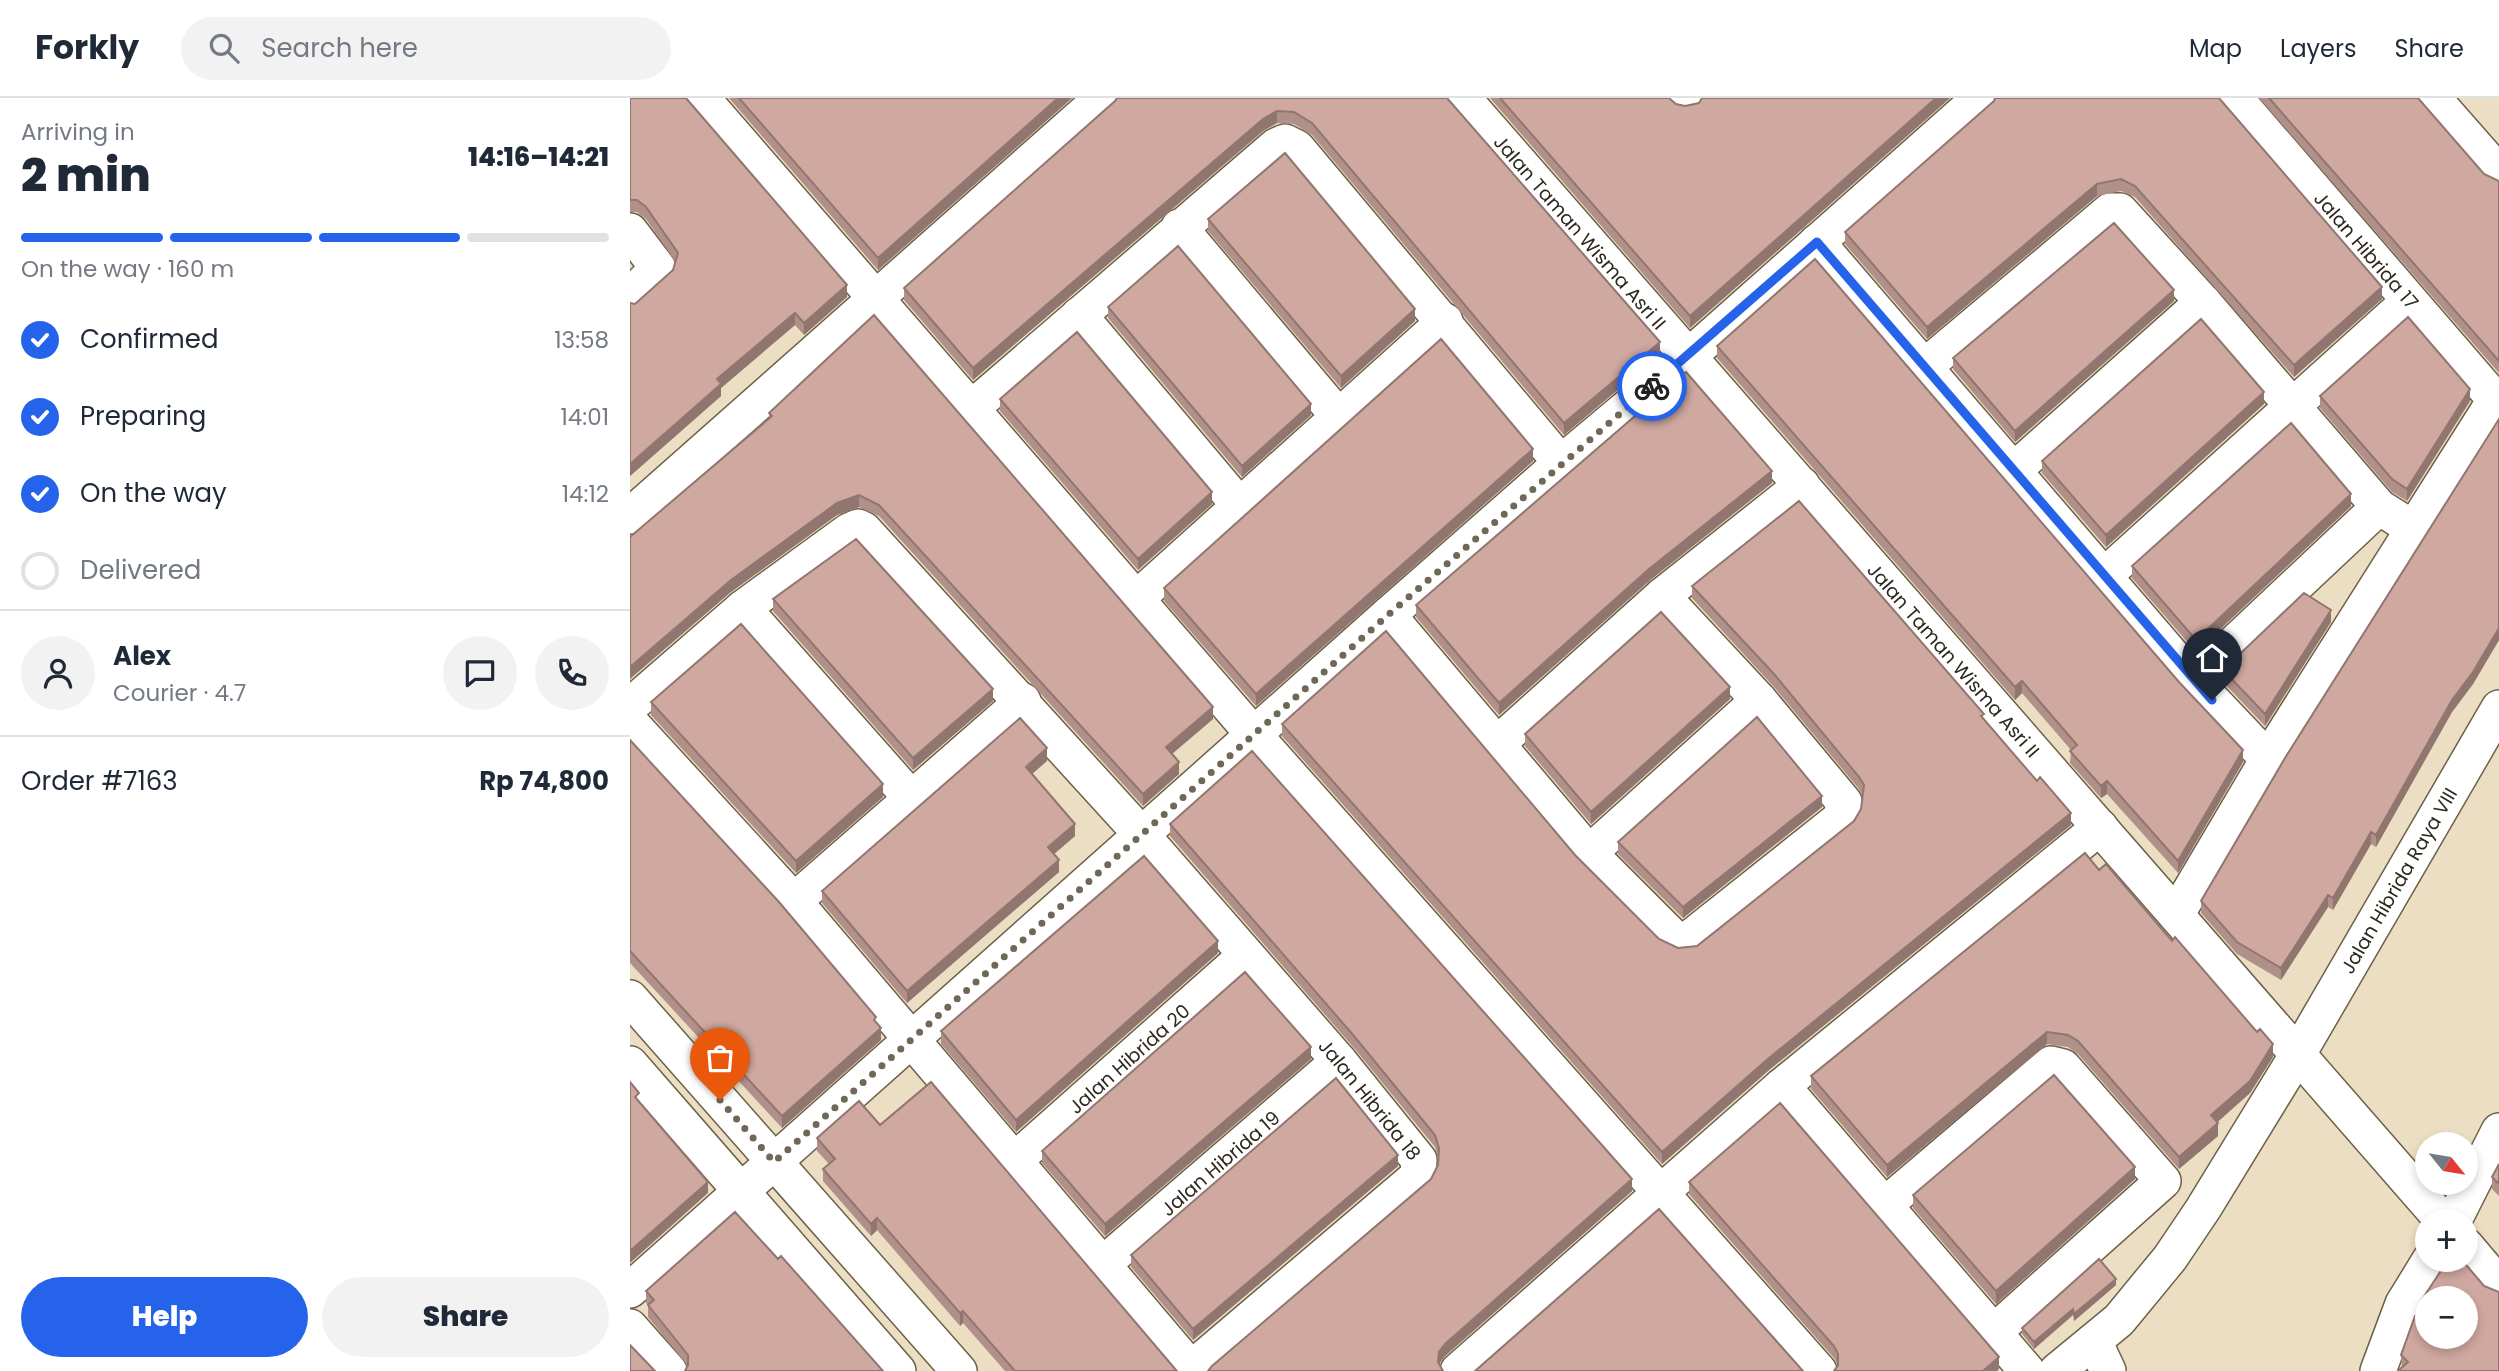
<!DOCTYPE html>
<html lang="en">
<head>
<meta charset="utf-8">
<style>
	body { margin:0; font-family:Poppins,sans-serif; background:#f2f2f3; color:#1f2937; height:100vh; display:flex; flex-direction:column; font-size:26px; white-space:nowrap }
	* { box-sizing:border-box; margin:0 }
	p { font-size:23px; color:#747a83 }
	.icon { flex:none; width:38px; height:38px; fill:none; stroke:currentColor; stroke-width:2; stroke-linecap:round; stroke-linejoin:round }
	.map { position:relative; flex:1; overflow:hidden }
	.drawer { display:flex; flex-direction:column; background:#fff; width:630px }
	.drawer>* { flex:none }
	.needle { width:46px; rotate:120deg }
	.tools { position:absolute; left:1785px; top:1034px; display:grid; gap:14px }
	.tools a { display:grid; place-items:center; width:63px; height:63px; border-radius:50%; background:#fff; box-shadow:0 4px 10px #0003; font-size:35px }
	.pin { position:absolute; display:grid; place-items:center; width:60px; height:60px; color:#fff; margin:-72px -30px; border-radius:50% 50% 50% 0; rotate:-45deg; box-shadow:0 0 7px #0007 }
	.pin .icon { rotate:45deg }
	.courier { position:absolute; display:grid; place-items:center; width:70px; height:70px; margin:-35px; border:5px solid #2563eb; border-radius:50%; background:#fff; color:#222; box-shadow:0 2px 9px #0007 }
	.summary em { font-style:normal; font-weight:800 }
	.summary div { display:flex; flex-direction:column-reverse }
	.summary { display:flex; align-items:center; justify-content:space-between; height:119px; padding:0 21px }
	h1 { font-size:46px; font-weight:800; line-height:52px }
	.bar { display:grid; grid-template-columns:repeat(4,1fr); gap:10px 7px; align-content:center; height:84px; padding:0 21px }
	.bar i { height:9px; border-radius:5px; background:#e0e1e3 }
	.bar .on { background:#2563eb }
	.bar p { grid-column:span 4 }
	.line { display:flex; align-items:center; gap:18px; padding:0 21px; border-top:2px solid #e0e1e3 }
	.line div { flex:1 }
	.round { display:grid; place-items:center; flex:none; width:74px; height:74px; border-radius:37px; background:#f2f2f3 }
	ol { padding:0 21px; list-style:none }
	li { display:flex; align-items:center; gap:21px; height:77px }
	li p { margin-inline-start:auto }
	li .icon { padding:7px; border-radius:50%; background:#2563eb; color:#fff; stroke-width:4 }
	li:last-child { color:#747a83 }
	li i { width:38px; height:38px; border:4px solid #e0e1e3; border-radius:50% }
	.action { display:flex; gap:14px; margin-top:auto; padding:14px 21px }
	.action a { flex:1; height:80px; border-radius:42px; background:#2563eb; color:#fff; font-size:28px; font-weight:800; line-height:80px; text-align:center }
	.action a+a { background:#f2f2f3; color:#1f2937 }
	header { display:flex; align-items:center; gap:42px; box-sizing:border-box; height:98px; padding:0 35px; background:#fff; border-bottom:2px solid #e0e1e3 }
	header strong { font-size:33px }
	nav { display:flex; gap:38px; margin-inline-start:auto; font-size:24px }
	.search { width:490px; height:63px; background:#f2f2f3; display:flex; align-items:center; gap:18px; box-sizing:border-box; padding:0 24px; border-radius:38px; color:#747a83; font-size:26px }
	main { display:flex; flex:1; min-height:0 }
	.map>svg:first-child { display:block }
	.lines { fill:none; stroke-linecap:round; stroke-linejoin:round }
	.street-casing { stroke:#6c6047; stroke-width:38 }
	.street { stroke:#fff; stroke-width:35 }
	.wall { fill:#b2908a }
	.shaded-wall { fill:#917670 }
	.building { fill:#cfa8a0; stroke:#917670; stroke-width:2; fill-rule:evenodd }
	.done { stroke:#706857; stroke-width:7; stroke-dasharray:0 12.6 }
	.route { stroke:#2563eb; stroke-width:9 }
	.labels { text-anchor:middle; stroke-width:6; stroke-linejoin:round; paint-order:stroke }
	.street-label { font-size:19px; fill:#2e291e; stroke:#f9ebcf }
</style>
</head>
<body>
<header>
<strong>Forkly</strong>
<div class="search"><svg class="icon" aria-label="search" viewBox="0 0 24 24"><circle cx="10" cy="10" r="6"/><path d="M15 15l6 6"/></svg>Search here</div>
<nav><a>Map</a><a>Layers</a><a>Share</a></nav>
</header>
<main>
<section class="drawer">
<div class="summary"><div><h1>2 min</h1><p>Arriving in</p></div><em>14:16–14:21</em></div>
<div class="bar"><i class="on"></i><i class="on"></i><i class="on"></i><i></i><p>On the way · 160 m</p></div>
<ol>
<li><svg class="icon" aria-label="check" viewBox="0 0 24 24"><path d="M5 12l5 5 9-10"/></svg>Confirmed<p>13:58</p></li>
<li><svg class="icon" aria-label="check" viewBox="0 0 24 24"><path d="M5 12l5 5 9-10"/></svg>Preparing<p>14:01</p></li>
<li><svg class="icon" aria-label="check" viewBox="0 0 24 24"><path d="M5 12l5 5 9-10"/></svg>On the way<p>14:12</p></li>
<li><i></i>Delivered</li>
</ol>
<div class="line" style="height:126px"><a class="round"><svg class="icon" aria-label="person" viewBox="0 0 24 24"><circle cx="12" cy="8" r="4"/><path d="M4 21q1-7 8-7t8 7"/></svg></a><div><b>Alex</b><p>Courier · 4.7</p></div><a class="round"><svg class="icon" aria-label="chat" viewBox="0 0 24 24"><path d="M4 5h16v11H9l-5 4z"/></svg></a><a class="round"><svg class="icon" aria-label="phone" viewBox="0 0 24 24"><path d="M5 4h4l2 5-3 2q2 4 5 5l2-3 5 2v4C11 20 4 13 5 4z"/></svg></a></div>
<div class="line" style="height:91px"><div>Order #7163</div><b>Rp 74,800</b></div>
<div class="action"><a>Help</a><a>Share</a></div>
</section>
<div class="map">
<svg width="1869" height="1273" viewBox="0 0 1869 1273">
	<rect width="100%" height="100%" fill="#ecdec2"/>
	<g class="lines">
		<g class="street-casing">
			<g id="street">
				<path d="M72 0 625 638 1189 1273"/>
				<path id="s1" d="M833 0 1814 1124"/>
				<path d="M1055 0H1058"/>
				<path id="s2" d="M1605 0 1869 306"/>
				<path d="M1803 0 1869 75"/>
				<path d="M549 129 709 319"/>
				<path d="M0 133 28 170 0 198"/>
				<path d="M1187 144 1564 583 1638 661"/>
				<path d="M449 217 609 407"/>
				<path d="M1293 270 1480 113H1490L1573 204 1749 409 1784 431"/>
				<path d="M343 309 646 48 655 44 667 50 931 365"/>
				<path d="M1383 373 1573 204"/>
				<path d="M0 418 472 0"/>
				<path d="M1474 478 1778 204"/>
				<path d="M506 501 815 223"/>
				<path d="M113 510 281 700"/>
				<path d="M758 517 959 755 1043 839 1055 844 1211 720 1214 704 1129 602 1032 498"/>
				<path d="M1564 583 1749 409"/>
				<path id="s3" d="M0 608 113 510 219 433 228 429 234 432 511 736 709 963 789 1062 788 1078 561 1271"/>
				<path d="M0 624 164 803 563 1273"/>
				<path d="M866 647 1032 498 1172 387"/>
				<path d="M959 755 1129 602"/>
				<path d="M164 803 393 603"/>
				<path d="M1546 817 1638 661 1865 302"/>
				<path d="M0 900 329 1273"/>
				<path d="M0 966 268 1273"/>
				<path d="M1152 988 1397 1273"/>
				<path id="s4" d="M384 1063 615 858"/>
				<path d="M1256 1106 1421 966 1433 969 1533 1083 1364 1234"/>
				<path d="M1823 1124 1869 1033"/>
				<path d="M1836 1148 1869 1187"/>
				<path id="s5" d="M472 1167 709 963"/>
				<path d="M0 1192 758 517 931 365 1059 258 1350 0"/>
				<path d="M0 1229 39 1273"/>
				<path d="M1464 1243 1478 1273"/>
				<path d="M828 1273 1152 988 1470 729"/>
				<path id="s6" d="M1427 1273 1489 1222 1540 1160 1573 1111 1668 956 1869 610"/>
				<path d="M1748 1273 1773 1206 1800 1162"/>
			</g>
		</g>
		<use href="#street" class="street"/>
	</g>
	<path class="wall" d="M0 0 217 199 174 237 165 227 91 290V298L0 378V205L5 206 43 172 45 163 16 121 7 114H0Z
		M99 0H442L248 172Z
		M817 0 1030 256 934 337 682 37 664 26 647 25 633 33 343 282 274 202V190L485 3Z
		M860 0H1039L1046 6 1055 8 1069 5 1072 0H1320L1060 230Z
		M1629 0H1788L1854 76 1869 83V275Z
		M1364 3 1752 201 1664 279 1505 99 1491 93 1467 98 1297 241 1215 146V134Z
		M578 121 785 223 711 290 578 133Z
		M1544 203 1385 344 1323 271V260Z
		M478 209 681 317 612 379 478 220Z
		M1087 248 1613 664 1548 775 1477 696 1471 700 1440 665 1441 652 1392 595 1385 602 1087 260Z
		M1690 298 1840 303 1777 403 1762 394 1690 310Z
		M370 301 582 406 508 472 370 313Z
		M1634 306 1476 449 1412 375V363Z
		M139 315 583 621 542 656 549 676 513 708 249 418 229 409 207 417 101 494 139 320Z
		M1869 321V542L1843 586 1822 614 1746 749 1741 746 1703 812 1698 809 1651 882 1607 856 1571 815V803Z
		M903 363 626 608 534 503V490Z
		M1142 385 1019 483 869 617 786 519V507Z
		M1721 408 1566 554 1502 480V468Z
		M1062 488 1354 622 1441 727 1139 972 1032 1066 652 638V626L945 757 1029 841 1048 850 1067 848 1224 723 1231 711 1232 697 1229 691 1144 589 1062 500Z
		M143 501 363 603 283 672 143 513Z
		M1701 524 1635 628 1593 584V572Z
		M1100 601 961 726 895 648V636Z
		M21 604 253 699 166 775 21 617Z
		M0 642 246 925 251 942 152 1030 0 865Z
		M417 663 402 676 445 738 424 756 429 774 277 905 192 805V793Z
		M1192 709 1053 820 988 756V744Z
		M540 726 1002 1093 815 1258 809 1266 578 1273 801 1081 808 1067V1061L805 1049 724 950 540 738Z
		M1469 772 1542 843 1643 959 1620 995 1587 1024 1588 1038 1549 1071 1448 956 1438 949 1417 946 1257 1079 1181 991V978Z
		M588 855 386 1034 311 946V933Z
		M681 961 475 1138 412 1065V1053Z
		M250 1027 547 1273H375L333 1225 330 1228 247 1132 241 1138 193 1083V1071L199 1066 187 1053V1040Z
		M1869 1066V1098L1862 1091V1079Z
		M768 1068 563 1242 501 1169V1157Z
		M1505 1081 1366 1206 1283 1110V1097Z
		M1059 1084 1369 1271 1208 1267 1204 1260 1059 1096Z
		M1486 1187 1444 1223 1443 1217 1404 1251 1392 1236V1230Z
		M1854 1188 1772 1270 1771 1257 1791 1213V1203Z
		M16 1193 253 1273 58 1268 18 1219V1207L16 1205Z"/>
	<path class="shaded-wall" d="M428 0H442L248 172V160Z
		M1306 0H1320L1060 230V218Z
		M647 13V25L633 33 343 282V270L633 21Z
		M1467 86V98L1297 241V229Z
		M217 187V199L174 237V225Z
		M1752 189V201L1664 279V267Z
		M1544 192V203L1385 344V333Z
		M785 211V223L711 290V278Z
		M165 215V227L91 290V298L0 378V366L87 281Z
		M1030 244V256L934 337V325Z
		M1840 291V303L1777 403V391Z
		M1634 294V306L1476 449V437Z
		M681 306V317L612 379V368Z
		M903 351V363L626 608V596Z
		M1142 373V385L1019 483 869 617V605L1019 471Z
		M582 394V406L508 472V461Z
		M1721 396V408L1566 554V542Z
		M229 397V409L207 417 101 494 0 581V569L101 482 207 405Z
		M1701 512V524L1635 628V616Z
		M1869 530V542L1843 586 1822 614 1746 749V737L1822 602Z
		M1392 583V595L1385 602V589Z
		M1100 589V601L961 726V714Z
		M363 591V603L283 672V660Z
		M583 609V621L536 661V649Z
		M417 650V663L396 681V669Z
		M1613 652V664L1548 775V763Z
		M549 664V676L513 708V696Z
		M1477 683V696L1471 700V688Z
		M253 686V699L166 775V763Z
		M1192 698V709L1053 820V809Z
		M1441 715V727L1139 972 1032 1066V1054L1139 960Z
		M445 726V738L418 761V749Z
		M1741 734V746L1703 812V800Z
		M429 762V774L277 905V893Z
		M1698 797V809L1651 882V870Z
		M588 843V855L386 1034V1022Z
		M251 930V942L152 1030V1018Z
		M1417 934V946L1257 1079V1067Z
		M1643 946V959L1620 995 1581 1030V1017Z
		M681 949V961L475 1138V1126Z
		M1588 1025V1038L1549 1071V1059Z
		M768 1057V1068L563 1242V1231Z
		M1505 1069V1081L1366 1206V1193Z
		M1002 1081V1093L815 1258 809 1266 808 1273 809 1254 815 1246Z
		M78 1084V1095L0 1165V1153Z
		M247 1120V1132L241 1138V1126Z
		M1486 1181V1187L1444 1223V1216Z
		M1443 1211V1217L1404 1251V1244Z
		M333 1213V1225L330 1228V1215Z
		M1369 1259V1271L1367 1273H1353Z"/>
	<path class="building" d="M0 0H56L217 187 174 225 165 215 87 281 91 286 0 366V205L5 206 43 172 48 155 16 109 7 102H0Z
		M109 0H428L248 160Z
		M487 0H817L1030 244 934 325 682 25 664 14 647 13 633 21 343 270 274 190 485 3Z
		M870 0H1039L1046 6 1055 8 1069 5 1072 0H1306L1060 218Z
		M1365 0H1589L1752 189 1664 267 1505 88 1491 81 1467 86 1297 229 1215 134 1364 3Z
		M1639 0H1788L1854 76 1869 83V263Z
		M655 55 785 211 711 278 578 121Z
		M1484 125 1544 192 1385 333 1323 260Z
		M548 148 681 306 612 368 478 209Z
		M1185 161 1549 584 1613 652 1548 763 1477 683 1471 688 1440 653 1447 647 1392 583 1385 589 1087 248Z
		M244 217 583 609 536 649 549 664 513 696 249 407 229 397 207 405 101 482 0 569V439L142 318 139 315Z
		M1778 219 1840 291 1777 391 1762 381 1690 298Z
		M1571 221 1634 294 1476 437 1412 363Z
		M447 234 582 394 508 461 370 301Z
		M811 241 903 351 626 596 534 490Z
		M1056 274 1142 373 1019 471 869 605 786 507Z
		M1869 321V530L1843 574 1822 602 1746 737 1741 734 1703 800 1698 797 1651 870 1607 844 1571 803 1655 660Z
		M1661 325 1721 396 1566 542 1502 468Z
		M1169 403 1354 616 1351 618 1407 683 1410 679 1441 715 1139 960 1032 1054 652 626 756 533 945 757 1029 841 1048 850 1067 848 1224 723 1231 711 1234 687 1229 679 1144 576 1062 488Z
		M226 441 363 591 283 660 143 501Z
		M1674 495 1701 512 1635 616 1593 572Z
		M1031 514 1100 589 961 714 895 636Z
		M111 526 253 686 166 763 21 604Z
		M1127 619 1192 698 1053 809 988 744Z
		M390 620 417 650 396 669 445 726 418 749 429 762 277 893 192 793Z
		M0 642 149 804 246 919 244 922 251 930 152 1018 0 853Z
		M622 653 1002 1081 815 1246 809 1254 808 1264 813 1273H578L582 1268 801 1081 808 1067 809 1050 805 1037 724 938 540 726Z
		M1455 755 1469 772 1476 766 1542 843 1545 839 1627 934 1630 931 1643 946 1620 983 1581 1017 1588 1025 1549 1059 1448 943 1438 937 1417 934 1257 1067 1181 978Z
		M514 758 588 843 386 1022 311 933Z
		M615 874 681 949 475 1126 412 1053Z
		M1424 977 1505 1069 1366 1193 1283 1097Z
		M706 980 768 1057 563 1231 501 1157Z
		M0 984 9 995 5 999 78 1084 0 1153Z
		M301 984 546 1272 547 1273H385L333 1213 330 1215 247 1120 241 1126 193 1071 205 1061 187 1040 229 1003 250 1027Z
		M1150 1005 1369 1259 1353 1273H1204L1208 1267V1256L1204 1248 1059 1084Z
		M1869 1066V1086L1862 1079Z
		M1029 1111 1173 1273H845Z
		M105 1114 148 1161 151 1158 253 1273H55L58 1267V1257L18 1207 24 1202 16 1193Z
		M1469 1161 1486 1181 1444 1216 1443 1211 1404 1244 1392 1230Z
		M1818 1162H1832L1854 1188 1869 1194V1273H1768L1778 1264 1771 1257 1785 1218 1794 1210 1791 1203ZM1797 1200H1836V1239H1797Z
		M0 1247 25 1273H0Z"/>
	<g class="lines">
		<path class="done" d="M90 1002 144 1064 758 517 1022 288"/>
		<path class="route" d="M1022 288 1187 144 1582 602"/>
	</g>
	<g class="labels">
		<g class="street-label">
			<text dy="7" stroke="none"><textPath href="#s1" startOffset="178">Jalan Taman Wisma Asri II</textPath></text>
			<text dy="7" stroke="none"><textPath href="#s2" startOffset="201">Jalan Hibrida 17</textPath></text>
			<text dy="7" stroke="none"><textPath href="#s1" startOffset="746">Jalan Taman Wisma Asri II</textPath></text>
			<text dy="7" stroke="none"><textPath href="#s6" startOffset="602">Jalan Hibrida Raya VIII</textPath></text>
			<text dy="7" stroke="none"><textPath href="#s4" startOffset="154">Jalan Hibrida 20</textPath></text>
			<text dy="7" stroke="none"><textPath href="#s3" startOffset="1059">Jalan Hibrida 18</textPath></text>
			<text dy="7" stroke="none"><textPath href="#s5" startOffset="156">Jalan Hibrida 19</textPath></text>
		</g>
	</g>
</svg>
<div class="tools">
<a><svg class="needle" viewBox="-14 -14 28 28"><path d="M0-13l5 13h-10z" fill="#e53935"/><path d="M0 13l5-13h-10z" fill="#747a83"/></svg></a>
<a>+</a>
<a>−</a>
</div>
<div class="pin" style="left:90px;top:1002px;background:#ea580c"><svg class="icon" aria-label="bag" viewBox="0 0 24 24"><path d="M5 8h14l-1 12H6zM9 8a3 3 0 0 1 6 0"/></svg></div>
<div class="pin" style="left:1582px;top:602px;background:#1f2937"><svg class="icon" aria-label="home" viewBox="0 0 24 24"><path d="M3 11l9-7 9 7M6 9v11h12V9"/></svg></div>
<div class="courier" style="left:1022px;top:288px"><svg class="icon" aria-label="bike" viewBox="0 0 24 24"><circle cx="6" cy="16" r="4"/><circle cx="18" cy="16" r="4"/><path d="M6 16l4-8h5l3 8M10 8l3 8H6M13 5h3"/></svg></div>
</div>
</main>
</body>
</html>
